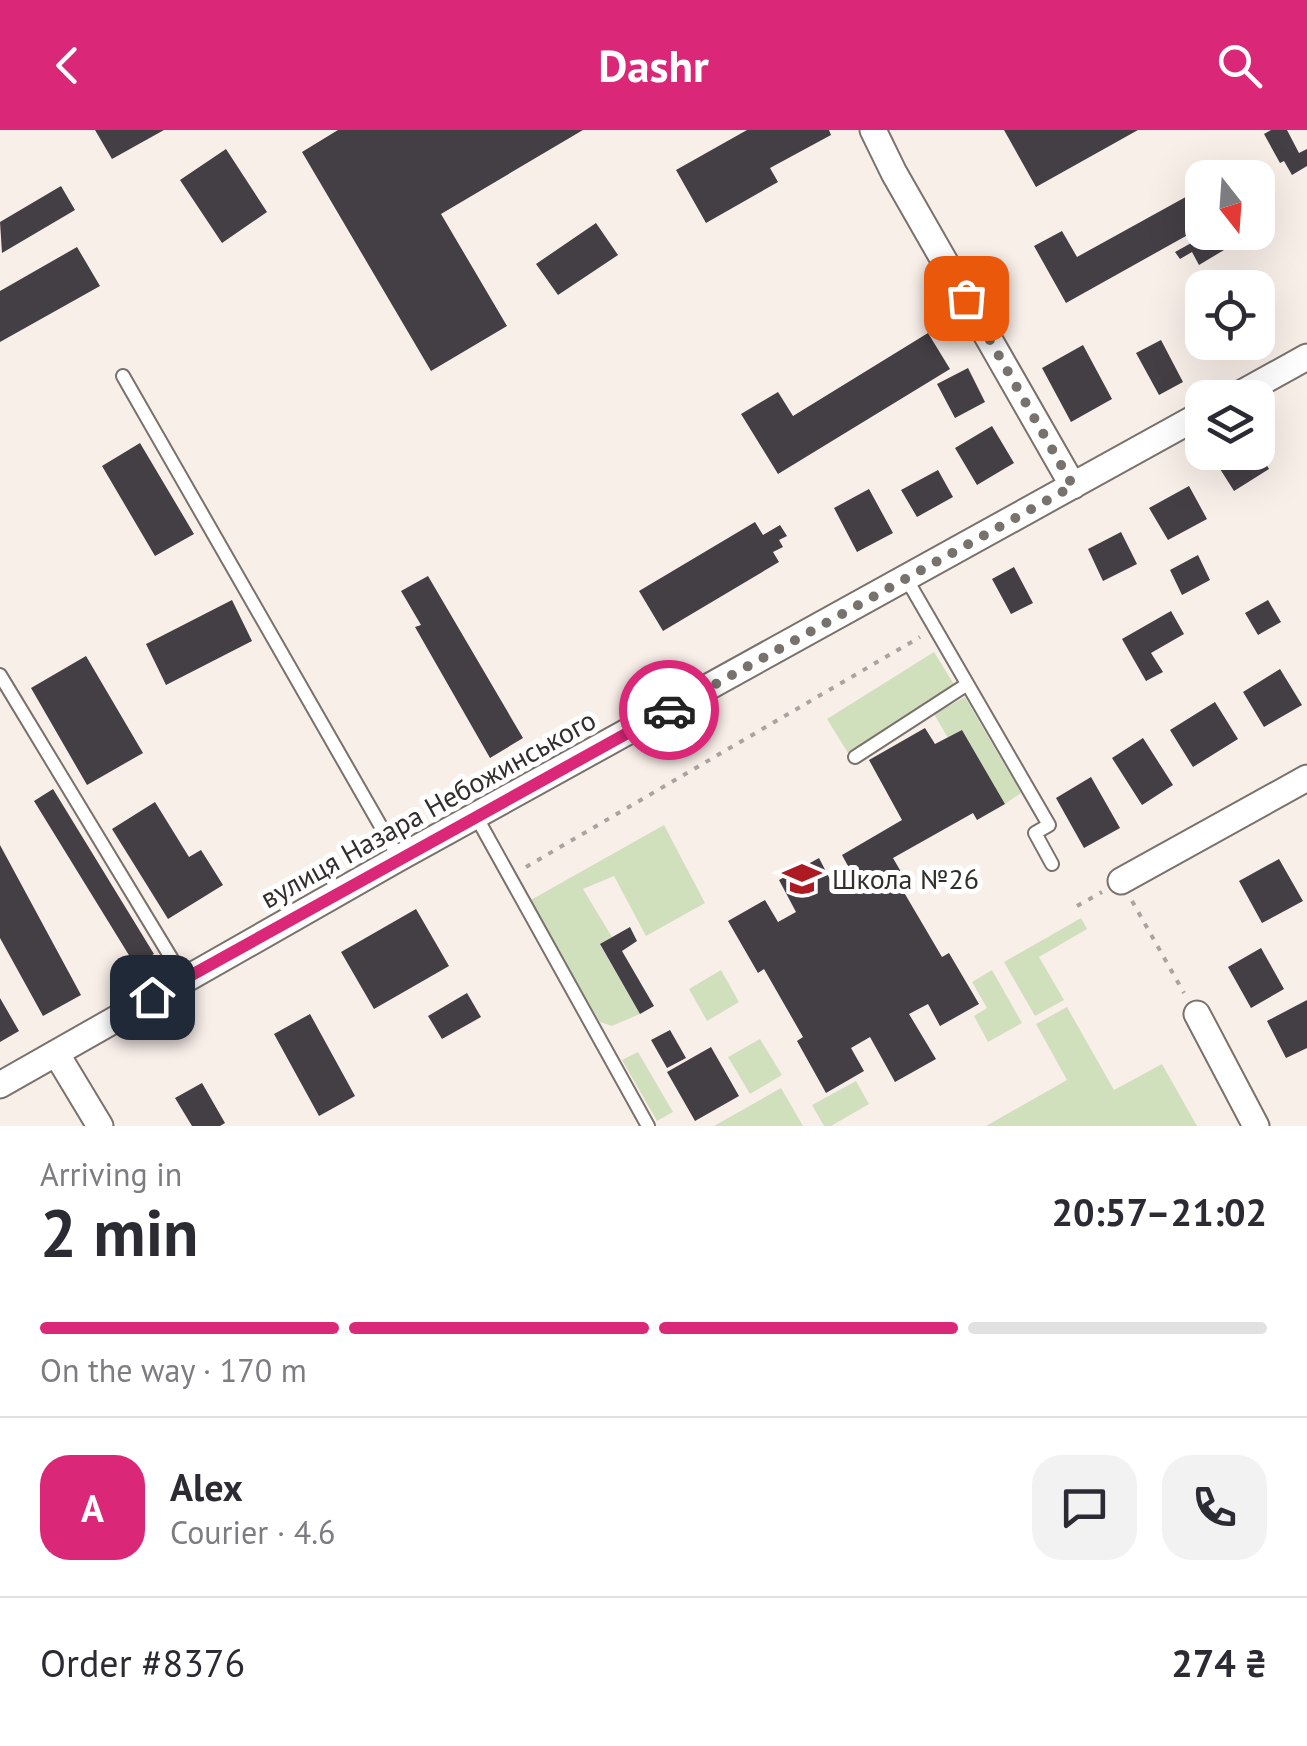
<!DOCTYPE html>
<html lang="en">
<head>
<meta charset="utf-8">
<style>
	body { margin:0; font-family:"PT Sans",sans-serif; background:#f2f2f3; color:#2b2b33; height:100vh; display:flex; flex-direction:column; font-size:38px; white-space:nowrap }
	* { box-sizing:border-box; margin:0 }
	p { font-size:32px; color:#7c7c81 }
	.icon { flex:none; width:55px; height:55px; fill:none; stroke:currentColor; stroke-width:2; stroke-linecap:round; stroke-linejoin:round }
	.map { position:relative; height:996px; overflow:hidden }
	.side { display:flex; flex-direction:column; background:#fff; flex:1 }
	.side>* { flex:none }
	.needle { width:65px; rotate:163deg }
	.buttons { position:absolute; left:1185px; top:30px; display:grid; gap:20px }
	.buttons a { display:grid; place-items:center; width:90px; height:90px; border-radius:20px; background:#fff; box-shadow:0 10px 40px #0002; font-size:50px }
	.pin { position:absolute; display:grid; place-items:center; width:85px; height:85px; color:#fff; margin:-42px; border-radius:20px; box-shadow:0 5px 15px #0006 }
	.courier { position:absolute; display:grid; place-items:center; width:100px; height:100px; margin:-50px; border:8px solid #db2777; border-radius:50%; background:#fff; color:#222; box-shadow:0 2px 12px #0007 }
	.head em { font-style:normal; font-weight:700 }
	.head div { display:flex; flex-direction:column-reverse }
	.head { display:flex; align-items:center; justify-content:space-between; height:170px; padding:0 40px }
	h1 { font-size:65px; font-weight:700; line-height:75px }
	.bar { display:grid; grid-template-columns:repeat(4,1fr); gap:15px 10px; align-content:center; height:120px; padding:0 40px }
	.bar i { height:12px; border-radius:8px; background:#e1e1e2 }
	.bar .active { background:#db2777 }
	.bar p { grid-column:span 4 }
	.line { display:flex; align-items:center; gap:25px; padding:0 40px; border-top:2px solid #e1e1e2 }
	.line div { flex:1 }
	.round { display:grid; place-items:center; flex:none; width:105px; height:105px; border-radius:30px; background:#f2f2f3 }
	header { display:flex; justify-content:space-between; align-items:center; height:130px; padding:0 40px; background:#db2777; color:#fff; font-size:45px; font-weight:700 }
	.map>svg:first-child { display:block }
	.green { fill:#d0e0bd }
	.building { fill:#443e45 }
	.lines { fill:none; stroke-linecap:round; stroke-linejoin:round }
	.service-casing { stroke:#7a716c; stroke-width:16 }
	.minor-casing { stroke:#7a716c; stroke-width:29 }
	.path { stroke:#aba39f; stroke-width:4; stroke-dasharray:5 8; stroke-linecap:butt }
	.service { stroke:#fff; stroke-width:12 }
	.minor { stroke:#fff; stroke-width:25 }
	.done { stroke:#77726e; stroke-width:10; stroke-dasharray:0 18 }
	.route { stroke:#db2777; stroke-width:12 }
	.labels { text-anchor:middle; stroke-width:10; stroke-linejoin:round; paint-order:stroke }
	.street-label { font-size:28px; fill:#312e2b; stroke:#fff }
	.poi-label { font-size:28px; fill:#312e2b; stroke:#fff; text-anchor:start }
</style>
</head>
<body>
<header><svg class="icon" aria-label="back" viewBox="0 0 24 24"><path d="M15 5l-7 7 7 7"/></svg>Dashr<svg class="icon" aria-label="search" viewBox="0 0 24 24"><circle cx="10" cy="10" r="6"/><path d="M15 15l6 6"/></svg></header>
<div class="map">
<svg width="1307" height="996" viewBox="0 0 1307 996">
	<rect width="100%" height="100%" fill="#f9efe9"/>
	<path class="green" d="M934 522 955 556 848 623 827 589Z
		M965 567 1021 663 1005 674 962 600 948 608 934 584Z
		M664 695 705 773 646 806 614 746 583 759 612 807 600 815 640 884 612 896 600 892 529 771Z
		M1081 788 1087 799 1039 827 1064 870 1035 886 1004 832Z
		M721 840 739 872 707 891 689 859Z
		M992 840 1022 893 988 912 974 886 987 878 972 852Z
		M1067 877 1114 960 1162 934 1197 996H986L1067 950 1036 894Z
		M760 909 782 945 750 964 728 927Z
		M638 922 673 982 657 991 622 930Z
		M856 951 869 974 831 996H824L812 975Z
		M781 958 803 996H714Z"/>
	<path class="building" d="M95 0H164L112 29Z
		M338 0H583L441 84 507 196 431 241 302 22Z
		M747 0H829L831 5 770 38 778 52 706 93 676 40Z
		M1004 0H1138L1036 57Z
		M1271 0H1287L1299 23 1307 19V36L1292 45 1284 31 1280 33 1264 4Z
		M226 19 267 82 222 113 180 50Z
		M61 56 75 80 2 123 0 92Z
		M1202 58V97L1066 173 1034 116 1062 101 1077 127Z
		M596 93 618 125 558 165 536 134Z
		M1211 102H1226L1217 107 1224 120 1199 135 1192 122 1180 129 1175 122Z
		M77 117 100 156 0 212V161Z
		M928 203 950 239 778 344 741 284 778 262 793 286Z
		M1161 210 1183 252 1159 265 1136 223Z
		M1083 215 1112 269 1071 292 1042 238Z
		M968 238 985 272 955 288 937 254Z
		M992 296 1014 333 977 355 955 318Z
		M140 313 194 404 155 426 102 336Z
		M1228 322H1259L1269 339 1234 361 1215 331Z
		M938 340 953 367 917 387 901 360Z
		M1189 356 1207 389 1168 410 1149 378Z
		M869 359 893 403 857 422 834 378Z
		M755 392 763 405 780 395 787 406 779 410 783 417 773 422 779 432 663 501 639 461Z
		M1121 402 1137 434 1103 451 1088 419Z
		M1198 425 1210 450 1182 465 1170 440Z
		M1014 437 1033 473 1011 484 992 449Z
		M428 446 523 608 490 628 415 497 421 495 401 461Z
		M232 470 252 511 166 555 146 514Z
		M1268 470 1281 492 1258 505 1245 483Z
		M1171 481 1184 504 1151 523 1163 542 1146 551 1122 509Z
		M86 526 143 623 87 655 31 558Z
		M1280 539 1302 575 1264 597 1243 562Z
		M1215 572 1238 609 1193 637 1170 600Z
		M925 598 935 614 962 600 1005 674 977 690 973 683 893 728 908 754 902 759 942 827 949 823 979 874 940 896 928 874 909 884 936 929 895 952 870 907 851 918 864 941 826 963 797 911 803 907 764 839 758 843 728 791 765 770 778 792 796 782 779 750 819 728 835 759 854 747 842 725 902 690 869 630Z
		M1143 608 1173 655 1142 675 1112 628Z
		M1091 647 1120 698 1084 718 1056 668Z
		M53 659 154 824 135 835 34 671Z
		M155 672 189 727 201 720 223 755 168 789 112 699Z
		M0 715 81 865 43 886 0 808Z
		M1279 729 1303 771 1262 793 1239 751Z
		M416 779 449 836 374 879 341 822Z
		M630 797 637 811 622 821 654 876 640 884 600 814Z
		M1261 818 1284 859 1251 878 1228 837Z
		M467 863 481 887 442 909 428 886Z
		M0 868 19 901 0 912Z
		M1307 870V918L1286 928 1267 891Z
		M310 884 355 966 319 986 274 904Z
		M670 900 686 928 667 938 651 910Z
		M711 917 739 966 695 991 667 942Z
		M202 953 225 993 220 996H192L175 968Z"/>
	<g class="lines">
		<g class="service-casing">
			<path id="service" d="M123 246 399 728
				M906 448 1049 695 1035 703 1052 734
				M0 545 184 849
				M855 627 966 555
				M477 688 648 996"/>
		</g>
		<g class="minor-casing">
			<path id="minor" d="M873 0 894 43 1073 356
				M1233 268 1307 227
				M1121 751 1307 648
				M1197 884 1256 996
				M56 923 100 996
				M0 955 399 728 1202 284"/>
		</g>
		<path class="path" d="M526 737 920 507
			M1132 771 1184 863
			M1077 776 1102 762"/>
		<use href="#service" class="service"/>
		<use href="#minor" class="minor"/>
	</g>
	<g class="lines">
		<path class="done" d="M669 580 1073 356 966 168"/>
		<path class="route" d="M152 867 669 580"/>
	</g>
	<defs>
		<g id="school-bare" transform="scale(3)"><path d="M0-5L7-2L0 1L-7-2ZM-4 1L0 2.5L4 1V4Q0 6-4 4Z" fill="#ad1a21" stroke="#fff" stroke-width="2.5" paint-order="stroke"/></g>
	</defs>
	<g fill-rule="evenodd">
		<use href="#school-bare" x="802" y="749"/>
	</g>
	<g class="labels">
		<g class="street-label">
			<text transform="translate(428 679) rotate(-29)" y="10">вулиця Назара Небожинського</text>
		</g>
		<g class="poi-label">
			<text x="832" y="759">Школа №26</text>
		</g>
	</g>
</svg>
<div class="buttons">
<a><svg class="needle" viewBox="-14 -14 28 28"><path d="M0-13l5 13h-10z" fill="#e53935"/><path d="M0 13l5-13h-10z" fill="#7c7c81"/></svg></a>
<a><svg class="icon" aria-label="locate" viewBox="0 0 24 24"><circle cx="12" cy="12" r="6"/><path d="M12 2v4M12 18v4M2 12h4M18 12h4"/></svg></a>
<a><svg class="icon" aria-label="layers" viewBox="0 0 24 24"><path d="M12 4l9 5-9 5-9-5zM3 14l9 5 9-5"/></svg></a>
</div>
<div class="pin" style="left:966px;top:168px;background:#ea580c"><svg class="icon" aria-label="bag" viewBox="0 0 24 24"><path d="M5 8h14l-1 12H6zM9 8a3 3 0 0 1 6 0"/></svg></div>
<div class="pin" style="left:152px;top:867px;background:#1f2937"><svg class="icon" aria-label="home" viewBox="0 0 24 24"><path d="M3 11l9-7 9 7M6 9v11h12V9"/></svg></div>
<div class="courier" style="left:669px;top:580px"><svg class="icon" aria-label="car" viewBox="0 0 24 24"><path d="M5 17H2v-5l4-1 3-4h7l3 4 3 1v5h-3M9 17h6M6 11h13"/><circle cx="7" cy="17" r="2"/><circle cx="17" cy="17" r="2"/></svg></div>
</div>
<section class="side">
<div class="head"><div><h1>2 min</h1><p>Arriving in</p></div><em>20:57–21:02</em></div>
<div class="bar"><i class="active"></i><i class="active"></i><i class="active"></i><i></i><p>On the way · 170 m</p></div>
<div class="line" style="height:180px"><b class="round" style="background:#db2777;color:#fff">A</b><div><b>Alex</b><p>Courier · 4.6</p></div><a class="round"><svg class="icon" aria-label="chat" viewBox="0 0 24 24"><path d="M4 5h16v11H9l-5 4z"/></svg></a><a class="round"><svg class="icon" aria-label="phone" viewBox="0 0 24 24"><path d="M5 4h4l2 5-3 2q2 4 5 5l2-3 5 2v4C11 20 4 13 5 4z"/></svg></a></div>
<div class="line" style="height:130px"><div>Order #8376</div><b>274 ₴</b></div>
</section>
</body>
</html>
